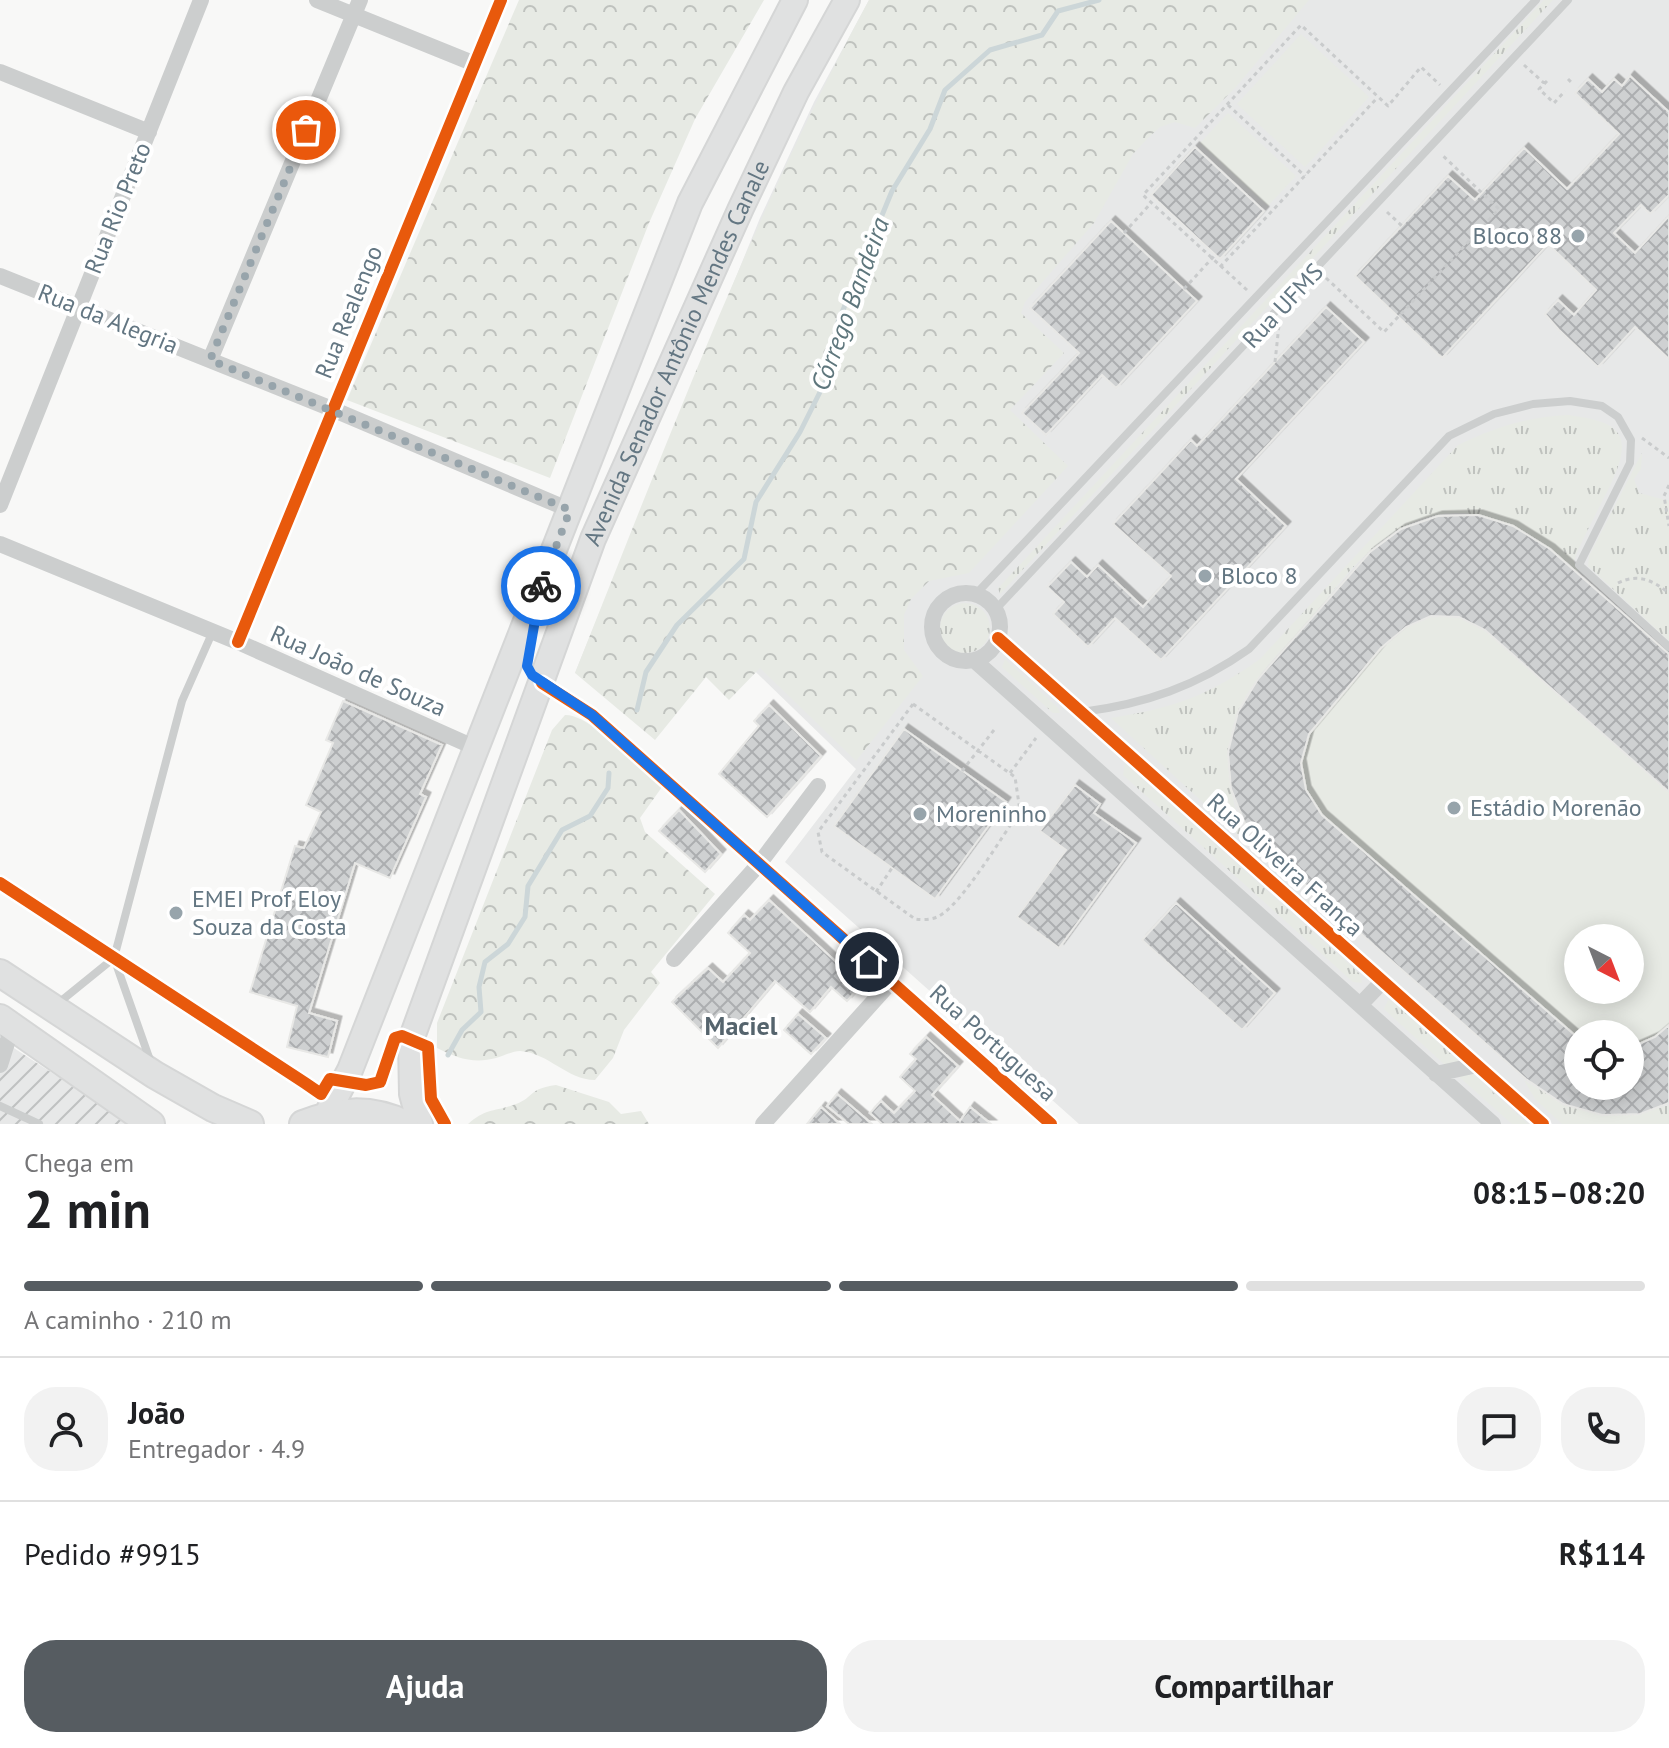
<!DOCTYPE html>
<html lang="pt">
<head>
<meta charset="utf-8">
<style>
	body { margin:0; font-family:"PT Sans",sans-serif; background:#f2f2f2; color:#202124; height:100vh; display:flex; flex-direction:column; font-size:30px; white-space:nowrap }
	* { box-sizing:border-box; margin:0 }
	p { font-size:26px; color:#757577 }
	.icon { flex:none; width:44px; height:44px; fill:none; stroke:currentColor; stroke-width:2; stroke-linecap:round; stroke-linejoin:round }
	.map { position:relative; height:1124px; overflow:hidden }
	.panel { display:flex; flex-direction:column; background:#fff; flex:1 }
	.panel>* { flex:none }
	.needle { width:52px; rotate:138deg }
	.fabs { position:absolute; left:1564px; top:924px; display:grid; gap:16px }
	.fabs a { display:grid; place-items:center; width:80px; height:80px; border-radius:50%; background:#fff; box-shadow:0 4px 20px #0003; font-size:40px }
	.pin { position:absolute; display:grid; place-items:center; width:68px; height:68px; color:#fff; margin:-34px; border:4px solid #fff; border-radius:50%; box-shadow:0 2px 8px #0007 }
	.courier { position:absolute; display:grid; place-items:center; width:80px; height:80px; margin:-40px; border:6px solid #1a73e8; border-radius:50%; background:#fff; color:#222; box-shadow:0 2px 10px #0007 }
	.summary em { font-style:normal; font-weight:700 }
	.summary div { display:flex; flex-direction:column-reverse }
	.summary { display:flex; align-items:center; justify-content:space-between; height:136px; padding:0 24px }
	h1 { font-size:52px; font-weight:700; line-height:60px }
	.bar { display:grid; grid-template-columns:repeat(4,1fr); gap:12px 8px; align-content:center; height:96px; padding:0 24px }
	.bar i { height:10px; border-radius:6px; background:#e0e0e0 }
	.bar .active { background:#565c61 }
	.bar p { grid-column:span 4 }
	.line { display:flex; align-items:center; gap:20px; padding:0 24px; border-top:2px solid #e0e0e0 }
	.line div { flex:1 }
	.round { display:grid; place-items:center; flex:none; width:84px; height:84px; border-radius:32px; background:#f2f2f2 }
	.cta { display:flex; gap:16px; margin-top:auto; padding:16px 24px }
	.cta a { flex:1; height:92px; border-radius:32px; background:#565c61; color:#fff; font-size:32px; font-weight:700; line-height:92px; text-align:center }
	.cta a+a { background:#f2f2f2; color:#202124 }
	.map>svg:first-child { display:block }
	.built { fill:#e7e8e8; fill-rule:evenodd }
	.industrial { fill:url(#industrial-furrows) }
	.grass { fill:url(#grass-tufts) }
	.forest { fill:url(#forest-crowns) }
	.pitch { fill:#e7eae4; fill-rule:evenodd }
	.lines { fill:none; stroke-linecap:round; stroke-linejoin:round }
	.stream { stroke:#ccd6d8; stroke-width:5 }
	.building { fill:url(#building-cross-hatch); stroke:#e8e8e6; stroke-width:2; filter:url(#shadow) }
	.secondary-casing { stroke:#d5d6d6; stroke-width:28 }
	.primary-casing { stroke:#d5d6d6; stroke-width:30 }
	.path { stroke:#c9cbcc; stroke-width:3; stroke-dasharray:4 4; stroke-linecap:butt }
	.service { stroke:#cccece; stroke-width:8 }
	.minor { stroke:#cccece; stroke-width:16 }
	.secondary { stroke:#e0e1e1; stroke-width:24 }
	.primary { stroke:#e0e1e1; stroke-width:26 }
	.cycleway-casing { stroke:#fff; stroke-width:17 }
	.cycleway { stroke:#e8590c; stroke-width:12 }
	.done { stroke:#97a4ab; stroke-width:8; stroke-dasharray:0 14.4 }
	.route { stroke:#1a73e8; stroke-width:10 }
	.poi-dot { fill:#97a4ab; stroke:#fff; stroke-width:3 }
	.labels { text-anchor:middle; stroke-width:8; stroke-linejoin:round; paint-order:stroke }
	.street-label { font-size:24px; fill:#637682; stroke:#fff }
	.poi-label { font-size:24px; fill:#637682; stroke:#fff; text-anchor:start }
	.water-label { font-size:26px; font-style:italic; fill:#5e767c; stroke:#fff }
	.neighbourhood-label { font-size:26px; font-weight:bold; fill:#55646d; stroke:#fff }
</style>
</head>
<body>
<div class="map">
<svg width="1669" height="1124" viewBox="0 0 1669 1124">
	<defs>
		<pattern id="industrial-furrows" width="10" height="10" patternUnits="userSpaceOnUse" patternTransform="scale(2)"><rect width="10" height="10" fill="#e7e8e8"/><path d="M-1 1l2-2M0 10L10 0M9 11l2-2" fill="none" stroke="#bfc1c1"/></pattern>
		<pattern id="grass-tufts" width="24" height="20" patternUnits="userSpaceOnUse" patternTransform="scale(2)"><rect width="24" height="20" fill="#e7eae4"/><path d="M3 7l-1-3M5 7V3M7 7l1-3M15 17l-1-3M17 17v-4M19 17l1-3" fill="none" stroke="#bfc2be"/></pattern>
		<pattern id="forest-crowns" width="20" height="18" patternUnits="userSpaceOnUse" patternTransform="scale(2)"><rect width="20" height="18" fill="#e7eae4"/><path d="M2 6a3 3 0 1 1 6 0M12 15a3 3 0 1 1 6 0" fill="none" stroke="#bfc2be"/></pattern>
		<pattern id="building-cross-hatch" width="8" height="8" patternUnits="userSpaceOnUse" patternTransform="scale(2)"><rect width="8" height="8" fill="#cfd1d2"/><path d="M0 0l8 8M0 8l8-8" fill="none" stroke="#acaeb0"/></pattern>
		<filter id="shadow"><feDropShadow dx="4.5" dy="-4.5" stdDeviation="0" flood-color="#0004"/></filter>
	</defs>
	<rect width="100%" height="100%" fill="#f8f8f7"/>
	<path class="built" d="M869 0H1669V1124H1079L785 862 856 769 731 648 575 673 760 218 814 102ZM1578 938H1630V990H1578ZM1578 1034H1630V1086H1578Z"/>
	<path class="industrial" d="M0 1039 89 1097 127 1124H0Z"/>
	<path class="grass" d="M1544 0H1553L1000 594 998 588 1002 584Z
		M1568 415C1624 422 1634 436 1609 488 1598 509 1588 529 1578 550L1574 561 1579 573C1513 515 1445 484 1370 551 1350 568 1334 590 1317 610 1240 696 1208 719 1243 839L1111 718C1174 708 1208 696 1260 659L1458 445C1495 427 1527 417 1568 415Z
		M1642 453 1641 469 1634 479 1639 493 1669 501V641L1588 566 1589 556Z
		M940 628a25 25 0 1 1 50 0a25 25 0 1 1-50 0Z
		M1005 659 1058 708 1060 713H1053L1002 667Z
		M1125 763 1360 974 1362 983 1353 982 1123 775Z
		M1388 1000 1392 1001 1461 1063 1444 1064 1384 1009Z
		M1472 1073 1528 1124H1512L1457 1075Z
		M1524 1080C1575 1113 1610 1124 1669 1105V1124H1562L1535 1099Z"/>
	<path class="forest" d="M519 0H764L695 119 649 223 550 478 347 400Z
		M869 0H1309L1235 88 1195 128 1175 122 1160 127 1147 139 1133 154 1094 223 1025 302 1021 313 1064 353 1010 410 1068 466 969 573 929 581 911 599 904 615V650L923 676 856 761 760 668 729 700 706 677 655 740 575 673C666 445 752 216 869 0Z
		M565 715C591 714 642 769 662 787L640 818 645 832 715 894 651 972 660 983 624 1030 613 1058 595 1080C567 1080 549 1053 520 1051 513 1051 503 1056 496 1058 474 1064 456 1058 437 1048V1023L552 730Z
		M556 1085 609 1102 621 1114 641 1111 649 1124H468C486 1108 495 1112 516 1104 535 1097 527 1089 556 1085Z"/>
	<path class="pitch" d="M1301 34 1369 97 1305 167 1237 104Z
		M1228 113 1296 176 1268 206 1200 143Z
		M1478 515 1513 526 1550 549 1669 654V1103C1610 1124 1576 1113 1526 1079L1276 859C1258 839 1235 817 1232 788 1230 774 1234 723 1239 710 1254 675 1368 548 1401 530 1425 516 1451 516 1478 515ZM1578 938H1630V990H1578ZM1578 1034H1630V1086H1578Z"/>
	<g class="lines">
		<path class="stream" d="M637 710 646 672 677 625 744 559 756 502 800 432 826 380 836 327 892 191 930 129 945 90 990 50 1042 35 1058 11 1099 0
			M448 1055 462 1030 481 1012 479 987 485 962 508 944 525 917 528 886 562 830 590 816 608 788 609 773"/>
	</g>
	<path class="building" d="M1630 76 1669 112V195L1650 214 1641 205 1614 233 1635 253 1669 216V359L1635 327 1598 367 1559 330 1545 314 1558 300 1574 315 1596 290 1548 244 1442 358 1355 276 1448 176 1475 200 1524 148 1567 189 1619 134 1575 93 1588 79 1602 92 1614 79 1622 86Z
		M1195 147 1264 211 1220 259 1151 195Z
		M1111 221 1197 301 1116 388 1102 375 1046 435 1022 413 1079 353 1030 308Z
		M1326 307 1364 342 1236 479 1286 526 1161 660 1115 618 1088 647 1053 614 1064 602 1047 587 1071 562 1087 577 1098 565 1143 607 1171 576 1113 524 1191 440 1197 446Z
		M1478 515 1513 526 1550 549 1669 654V792L1485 630 1459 617 1431 616 1406 627 1381 648 1309 734 1301 763 1306 790 1322 815 1578 1038V1086H1630V1048L1655 1037 1669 1025V1103L1640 1114 1602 1115 1563 1104 1526 1079 1276 859 1246 826 1231 789 1228 752 1238 712 1258 679 1370 552 1401 529 1438 516Z
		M343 701 442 745 420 794 426 797 390 878 355 863 309 1013 337 1021 328 1057 287 1047 297 1006 250 992 295 846 304 848 321 812 306 805 333 743 326 740Z
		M769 705 821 756 767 817 719 774 759 726 754 721Z
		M904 729 1006 802 935 899 834 826Z
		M1075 785 1100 804 1094 813 1136 843 1059 948 1017 917 1066 850 1040 831Z
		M679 810 721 854 705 872 659 831Z
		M769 900 861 985 847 1001 831 987 810 1012 775 981 718 1048 672 1002 708 968 723 982 750 953 728 933 744 915 750 920Z
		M1176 903 1275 993 1242 1030 1142 940Z
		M798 1014 826 1038 811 1054 784 1030Z
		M926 1037 958 1066 932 1095 960 1121 970 1107 991 1124H882L870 1113 881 1101 894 1113 915 1091 900 1077 916 1059 910 1054Z
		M837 1094 872 1124H849L827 1106Z
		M821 1107 840 1124H807Z"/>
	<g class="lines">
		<g class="secondary-casing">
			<g id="secondary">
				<path d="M327 1114 350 1070 690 203 795 0"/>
				<path id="s1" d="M420 1124 412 1094 411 1040 593 539 741 208 796 92 847 0"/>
			</g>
		</g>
		<g class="primary-casing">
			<path id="primary" d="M0 973 155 1075 213 1108 250 1124
				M0 1018 151 1124
				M303 1124C338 1110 370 1107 405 1124"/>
		</g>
		<path class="path" d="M1524 65 1544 83
			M1568 79 1572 83
			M1547 81 1539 89 1554 103 1565 91
			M1228 105 1305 176
			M1387 212 1402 226
			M1124 233 1151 203
			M1220 267 1378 97
			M1326 278 1384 332 1499 209 1441 154
			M1184 289 1215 255
			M1247 290 1143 195 1301 25 1388 106 1421 67 1440 85
			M1275 362 1279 325
			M1642 438 1669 458
			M1669 485 1664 496 1669 526
			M1618 583C1638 573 1652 580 1669 593
			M913 704 1015 777 1020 811C1002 836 963 903 939 916 932 920 922 920 915 919L822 852 818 832Z
			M962 771 994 730
			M1010 773 1036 738
			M876 892 892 868"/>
		<path class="service" d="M975 595 1536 0
			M995 610 1568 0
			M1082 712C1145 704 1197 686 1249 649L1449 436 1494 414 1533 404 1570 401 1602 406 1618 417 1631 440 1630 463 1579 565 1669 647
			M114 958 151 1063
			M56 1005 114 958 182 701 213 631
			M0 1106 39 1124"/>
		<path class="minor" d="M317 0 475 64
			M0 72 149 132
			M0 276 332 409 570 510
			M210 360 360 0
			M0 505 201 0
			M0 544 238 642 476 748
			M932 627a34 34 0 1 1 68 0a34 34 0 1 1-68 0Z
			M998 638 1543 1124
			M238 642 501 0
			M974 660 1493 1124
			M542 683 592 715 1051 1124
			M674 959 759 864 818 786
			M1360 1005 1383 981
			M0 1065 12 1027
			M1436 1074 1477 1065
			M763 1124 891 982"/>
		<use href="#secondary" class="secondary"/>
		<use href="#primary" class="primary"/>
		<g class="cycleway-casing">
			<path id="cycleway" d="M998 638 1543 1124
				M238 642 501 0
				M542 683 592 715 1051 1124
				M0 883 305 1083 321 1094 330 1079 366 1085 380 1082 395 1038 402 1036 428 1047 431 1099 445 1124"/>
		</g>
		<use href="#cycleway" class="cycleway"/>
	</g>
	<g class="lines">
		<path class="done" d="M306 130 210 360 570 510 541 586"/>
		<path class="route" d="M541 586 527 666 532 675 592 715 869 962"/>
	</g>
	<g class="poi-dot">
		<circle cx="1578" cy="236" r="8"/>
		<circle cx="1205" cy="576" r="8"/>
		<circle cx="1454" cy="808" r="8"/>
		<circle cx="920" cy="814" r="8"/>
		<circle cx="176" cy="913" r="8"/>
	</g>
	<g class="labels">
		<g class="street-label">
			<text transform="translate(118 208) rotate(-68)" y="8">Rua Rio Preto</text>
			<text transform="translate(1283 306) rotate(-47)" y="8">Rua UFMS</text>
			<text transform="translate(349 312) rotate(-68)" y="8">Rua Realengo</text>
			<text transform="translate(108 319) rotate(22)" y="8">Rua da Alegria</text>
			<text dy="8" stroke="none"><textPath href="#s1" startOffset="822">Avenida Senador Antônio Mendes Canale</textPath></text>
			<text transform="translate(358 671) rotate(24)" y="8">Rua João de Souza</text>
			<text transform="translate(1285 865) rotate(42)" y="8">Rua Oliveira França</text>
			<text transform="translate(993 1043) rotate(42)" y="8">Rua Portuguesa</text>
		</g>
		<g class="poi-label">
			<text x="1562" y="244" text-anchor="end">Bloco 88</text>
			<text x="1221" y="584">Bloco 8</text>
			<text x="1470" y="816">Estádio Morenão</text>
			<text x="936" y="822">Moreninho</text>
			<text x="192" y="907">EMEI Prof Eloy<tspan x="192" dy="28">Souza da Costa</tspan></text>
		</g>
		<g class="water-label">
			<text transform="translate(850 304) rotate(-70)" y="9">Córrego Bandeira</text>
		</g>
		<g class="neighbourhood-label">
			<text x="741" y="1035">Maciel</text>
		</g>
	</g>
</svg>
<div class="fabs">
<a><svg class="needle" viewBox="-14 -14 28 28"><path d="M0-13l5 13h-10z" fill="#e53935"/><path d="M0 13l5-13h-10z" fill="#757577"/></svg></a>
<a><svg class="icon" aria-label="locate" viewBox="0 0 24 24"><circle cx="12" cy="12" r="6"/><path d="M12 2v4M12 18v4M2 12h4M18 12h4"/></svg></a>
</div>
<div class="pin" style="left:306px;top:130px;background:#ea580c"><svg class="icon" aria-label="bag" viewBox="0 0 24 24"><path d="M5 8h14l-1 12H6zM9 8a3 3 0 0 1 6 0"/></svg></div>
<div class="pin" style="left:869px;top:962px;background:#1f2937"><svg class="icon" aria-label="home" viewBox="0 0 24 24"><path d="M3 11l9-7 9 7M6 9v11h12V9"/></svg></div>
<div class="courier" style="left:541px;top:586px"><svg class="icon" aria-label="bike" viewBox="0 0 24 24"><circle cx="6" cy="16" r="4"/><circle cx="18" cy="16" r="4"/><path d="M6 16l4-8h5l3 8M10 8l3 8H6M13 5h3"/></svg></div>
</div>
<section class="panel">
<div class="summary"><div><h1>2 min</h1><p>Chega em</p></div><em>08:15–08:20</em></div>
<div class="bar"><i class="active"></i><i class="active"></i><i class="active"></i><i></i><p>A caminho · 210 m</p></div>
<div class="line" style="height:144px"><a class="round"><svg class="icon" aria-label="person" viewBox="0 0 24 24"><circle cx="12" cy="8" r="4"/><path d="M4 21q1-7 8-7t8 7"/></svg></a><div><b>João</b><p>Entregador · 4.9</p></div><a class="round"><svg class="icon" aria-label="chat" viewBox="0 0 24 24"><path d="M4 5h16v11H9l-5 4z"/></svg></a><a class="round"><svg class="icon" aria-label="phone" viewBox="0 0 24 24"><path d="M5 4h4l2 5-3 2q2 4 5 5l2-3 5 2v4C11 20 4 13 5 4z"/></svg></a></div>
<div class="line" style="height:104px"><div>Pedido #9915</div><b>R$114</b></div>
<div class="cta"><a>Ajuda</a><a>Compartilhar</a></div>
</section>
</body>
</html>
